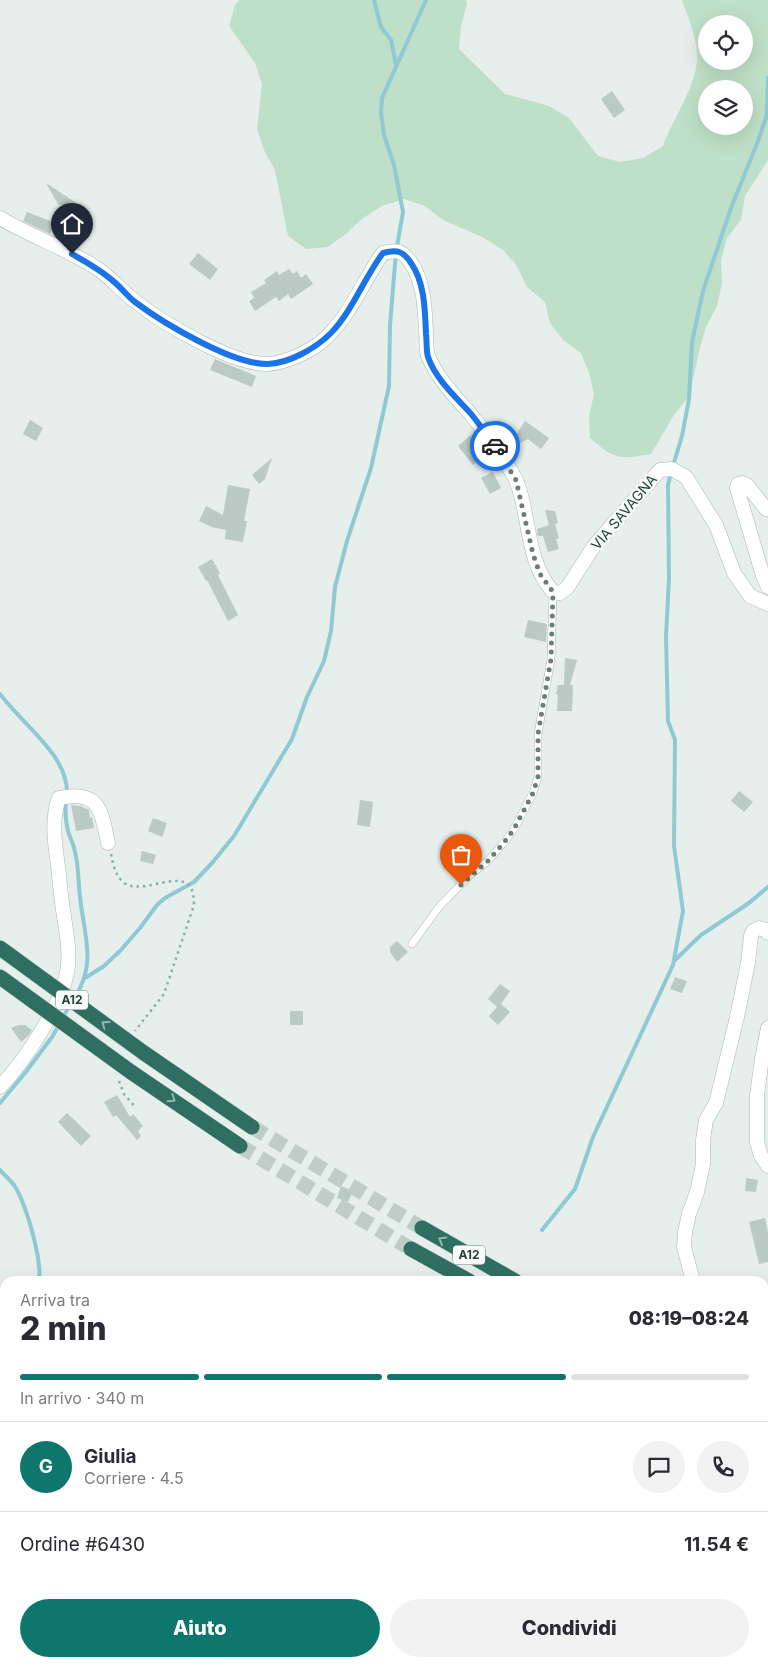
<!DOCTYPE html>
<html lang="it">
<head>
<meta charset="utf-8">
<style>
	body { margin:0; font-family:Inter,sans-serif; background:#f2f2f3; color:#2b2b33; height:100vh; display:flex; flex-direction:column; font-size:19px; white-space:nowrap }
	* { box-sizing:border-box; margin:0 }
	p { font-size:16px; color:#7c7c81 }
	.icon { flex:none; width:28px; height:28px; fill:none; stroke:currentColor; stroke-width:2; stroke-linecap:round; stroke-linejoin:round }
	.map { position:relative; flex:1; overflow:hidden }
	.side { position:absolute; left:0px; top:1276px; width:769px; height:391px; display:flex; flex-direction:column; background:#fff; border-radius:15px 15px 0 0; box-shadow:0 5px 20px #0002 }
	.side>* { flex:none }
	.fabs { position:absolute; left:698px; top:15px; display:grid; gap:10px }
	.fabs a { display:grid; place-items:center; width:55px; height:55px; border-radius:50%; background:#fff; box-shadow:0 5px 20px #0002; font-size:25px }
	.pin { position:absolute; display:grid; place-items:center; width:42px; height:42px; color:#fff; margin:-51px -21px; border-radius:50% 50% 50% 0; rotate:-45deg; box-shadow:0 0 5px #0007 }
	.pin .icon { rotate:45deg }
	.courier { position:absolute; display:grid; place-items:center; width:50px; height:50px; margin:-25px; border:4px solid #1a73e8; border-radius:50%; background:#fff; color:#222; box-shadow:0 1px 6px #0007 }
	.head em { font-style:normal; font-weight:800 }
	.head div { display:flex; flex-direction:column-reverse }
	.head { display:flex; align-items:center; justify-content:space-between; height:85px; padding:0 20px }
	h1 { font-size:32px; font-weight:800; line-height:38px }
	.bar { display:grid; grid-template-columns:repeat(4,1fr); gap:8px 5px; align-content:center; height:60px; padding:0 20px }
	.bar i { height:6px; border-radius:4px; background:#e1e1e2 }
	.bar .active { background:#0f766e }
	.bar p { grid-column:span 4 }
	.line { display:flex; align-items:center; gap:12px; padding:0 20px; border-top:1px solid #e1e1e2 }
	.line div { flex:1 }
	.round { display:grid; place-items:center; flex:none; width:52px; height:52px; border-radius:26px; background:#f2f2f3 }
	.cta { display:flex; gap:10px; margin-top:auto; padding:10px 20px }
	.cta a { flex:1; height:58px; border-radius:30px; background:#0f766e; color:#fff; font-size:20px; font-weight:800; line-height:58px; text-align:center }
	.cta a+a { background:#f2f2f3; color:#2b2b33 }
	.map>svg:first-child { display:block }
	.green { fill:#bfe0c8; fill-rule:evenodd }
	.lines { fill:none; stroke-linecap:round; stroke-linejoin:round }
	.stream { stroke:#8ec9d4; stroke-width:4 }
	.building { fill:#bbcac4 }
	.highway-tunnel { stroke:#bfccc8; stroke-width:15; stroke-dasharray:15 8; stroke-linecap:butt }
	.lane-casing { stroke:#a8b8b2; stroke-width:8 }
	.street-casing { stroke:#a8b8b2; stroke-width:15 }
	.highway-casing { stroke:#c2cac8; stroke-width:16 }
	.path { stroke:#86b3a5; stroke-width:2.5; stroke-dasharray:2.5 4; stroke-linecap:butt }
	.lane { stroke:#fff; stroke-width:7 }
	.street { stroke:#fff; stroke-width:14 }
	.highway { stroke:#2f6f62; stroke-width:15 }
	.highway-bridge-casing { stroke:#c2cac8; stroke-width:16; stroke-linecap:butt }
	.highway-bridge { stroke:#2f6f62; stroke-width:15 }
	.oneway { stroke:#93b5ae }
	.done { stroke:#687f78; stroke-width:5; stroke-dasharray:0 9 }
	.route { stroke:#1a73e8; stroke-width:6 }
	.labels { text-anchor:middle; stroke-width:5; stroke-linejoin:round; paint-order:stroke }
	.shield { fill:#f7fbf9; stroke:#637a73; stroke-width:1 }
	.shield-label { font-size:12px; font-weight:bold; fill:#24423a }
	.street-label { font-size:14px; fill:#24423a; stroke:#f7fbf9 }
</style>
</head>
<body>
<div class="map">
<svg width="768" height="1667" viewBox="0 0 768 1667">
	<rect width="100%" height="100%" fill="#e6efeb"/>
	<path class="green" d="M239 0H466L467 4 461 26 459 49 505 94 549 106 569 118 598 156 620 162 643 158 663 146C672 121 691 94 696 68 701 47 689 20 682 0H768V160L745 196 741 220 727 238 721 260 722 283 717 306 706 327 700 348 689 397 674 415 651 454C619 460 614 459 590 438L589 417 594 394 589 373 581 353 563 340 550 323 545 302 527 287 517 266 503 250 484 238 443 220 425 206 404 199 382 206 363 218 347 233 328 247 306 249 288 236 275 170 264 150 257 129 262 84 255 63 229 26 235 5ZM706 24H744V61H706ZM706 89H744V126H706Z
		M5 1602V1662L89 1663V1667H0V1606Z"/>
	<g class="lines">
		<path class="stream" d="M374 0 381 27 391 40 396 65
			M767 113 768 78
			M673 466 682 436 689 399 692 342 703 291 731 208 758 141 768 112
			M0 694C21 723 68 755 67 793
			M66 800C65 810 66 824 69 834 71 840 74 846 75 852 79 867 78 882 80 897 84 935 97 963 75 997
			M674 961 701 935 749 903 768 887
			M85 978 104 966 120 951 140 928 157 905 165 898 194 882 212 863 234 836 292 739 307 697 324 661 331 631 335 587 347 541 371 468 389 386 390 325 396 252 403 212 394 165 384 135 381 113 382 98 426 0
			M62 1019 71 1003
			M0 1103 25 1073 52 1037 59 1025
			M0 1170C5 1176 12 1181 16 1188 27 1208 42 1259 39 1281
			M542 1230 575 1189 593 1137 673 965 683 911 674 846 675 740 668 721 666 636 669 578 668 485 671 472
			M0 1392 5 1406
			M70 1667 71 1662
			M611 1667 612 1662"/>
	</g>
	<path class="building" d="M612 91 625 110 614 118 601 99Z
		M46 183 87 210 86 212 58 204Z
		M27 212 55 223 50 234 23 221Z
		M198 253 218 269 210 280 189 264Z
		M289 269 293 274 297 271 301 278 306 274 313 284 291 299 288 294 279 301 276 297 255 311 249 301 254 298 251 292 266 283 264 280 277 271 279 275Z
		M215 359 256 376 252 387 210 370Z
		M30 420 43 428 36 441 23 434Z
		M525 421 549 438 541 449 528 439 508 449 507 448Z
		M471 435 487 455 473 465 458 446Z
		M272 458 265 479 259 484 252 475Z
		M493 472 501 488 490 494 481 478Z
		M228 485 250 489 244 521H247L243 542 225 539 226 530 212 527 199 521 206 506 223 515Z
		M545 510 555 511 558 523 555 524 559 538 556 539 559 549 548 552 543 536H538L537 529 549 525Z
		M212 559 220 573 218 575 238 615 228 621 207 580 206 581 198 567Z
		M528 620 547 624 546 642 524 637Z
		M565 658 577 660 570 685H573L572 711H557L558 695 556 694 558 685H564Z
		M739 791 753 802 744 812 731 801Z
		M360 800 373 802 370 827 357 825Z
		M71 805 81 806 89 810 90 818 92 817 94 828 76 831Z
		M153 818 167 823 162 837 148 831Z
		M142 851 156 855 153 864 140 861Z
		M397 941 408 952 397 962 390 952V947Z
		M675 977 687 981 682 993 670 989Z
		M500 984 510 991 501 1004 510 1012 498 1025 489 1016 497 1007 488 999Z
		M290 1011H303V1025H290Z
		M18 1025H25L32 1030 28 1036 21 1042 11 1028Z
		M117 1095 130 1117 133 1114 143 1126 138 1131 141 1136 137 1140 116 1115 113 1117 104 1102Z
		M67 1113 91 1136 81 1146 58 1122Z
		M746 1178 758 1180 756 1192 745 1191Z
		M341 1186 353 1191 348 1202 337 1198Z
		M765 1218 768 1232V1262L759 1264 749 1222Z"/>
	<g class="lines">
		<path class="highway-tunnel" d="M252 1127 422 1228
			M240 1146 411 1249"/>
		<g class="lane-casing">
			<path id="lane" d="M412 944 439 907 470 875 488 861 506 840 514 829 533 793 538 777V734L551 659 553 592"/>
		</g>
		<g class="street-casing">
			<path id="street" d="M0 218C30 236 65 248 95 267 110 276 121 291 135 301 162 323 233 365 268 364 284 363 307 353 320 343 349 320 362 282 383 253 397 249 403 251 411 263 424 282 425 309 426 332 427 340 425 351 429 358 439 381 456 397 472 416 488 435 503 456 515 478 519 486 521 495 523 503 530 535 531 567 553 592L560 593 567 588 594 546 660 470 672 469 686 477 716 525 734 573 750 596 768 604
				M766 509 747 485 742 483 738 484 737 488 763 576 768 587
				M768 1028 762 1058 757 1095V1142L761 1156 768 1166
				M0 1087C25 1060 65 1002 68 965 70 948 66 932 64 916 61 899 60 883 58 866 55 845 51 819 59 798 99 790 101 809 108 843
				M693 1281 684 1247 685 1232 689 1214 697 1192 703 1164V1140L706 1120 716 1103 737 1017 748 963 751 936 753 931 759 928 766 930 768 933
				M0 1336 5 1362
				M764 1346H768
				M30 1667 31 1662
				M83 1667 84 1662
				M620 1667V1662"/>
		</g>
		<g class="highway-casing">
			<path id="highway" d="M144 1053 252 1127
				M131 1072 240 1146
				M422 1228 515 1281
				M411 1249 469 1281
				M764 1460 768 1464
				M764 1484 768 1487"/>
		</g>
		<path class="path" d="M111 854C113 864 115 875 123 882 144 900 195 856 194 905L164 994 135 1031
			M119 1081 124 1094 136 1108"/>
		<use href="#lane" class="lane"/>
		<use href="#street" class="street"/>
		<use href="#highway" class="highway"/>
		<g class="highway-bridge-casing">
			<path id="highway-bridge" d="M0 948 144 1053
				M0 977 131 1072"/>
		</g>
		<use href="#highway-bridge" class="highway-bridge"/>
	</g>
	<defs><path id="oneway-chevron" d="M-2-3.5L2.5 0L-2 3.5" fill="none" stroke-width="1.6" stroke-linecap="round" stroke-linejoin="round" transform="scale(1.25)"/></defs>
	<g class="oneway">
		<use href="#oneway-chevron" transform="translate(105 1024) rotate(-144)"/>
		<use href="#oneway-chevron" transform="translate(172 1099) rotate(34)"/>
		<use href="#oneway-chevron" transform="translate(442 1240) rotate(-150)"/>
	</g>
	<g class="lines">
		<path class="done" d="M461 885 488 861 506 840 514 829 533 793 538 777V734L551 659 553 592 540 574 533 554 516 480 495 446"/>
		<path class="route" d="M72 254C86 262 101 270 113 281 121 287 127 296 135 302 163 323 233 365 268 364 290 363 316 348 331 333 353 310 364 278 383 253 397 249 403 251 411 263 425 283 425 311 426 334 427 341 426 350 428 357 436 380 456 397 472 415 480 425 487 436 495 446"/>
	</g>
	<g class="labels">
		<g class="shield">
			<rect x="56" y="990.5" width="32" height="19" rx="4"/>
			<rect x="453" y="1245.5" width="32" height="19" rx="4"/>
		</g>
		<g class="shield-label">
			<text x="72" y="1004">A12</text>
			<text x="469" y="1259">A12</text>
		</g>
		<g class="street-label">
			<text transform="translate(624 512) rotate(-50)" y="5">VIA SAVAGNA</text>
		</g>
	</g>
</svg>
<div class="fabs">
<a><svg class="icon" aria-label="locate" viewBox="0 0 24 24"><circle cx="12" cy="12" r="6"/><path d="M12 2v4M12 18v4M2 12h4M18 12h4"/></svg></a>
<a><svg class="icon" aria-label="layers" viewBox="0 0 24 24"><path d="M12 4l9 5-9 5-9-5zM3 14l9 5 9-5"/></svg></a>
</div>
<div class="pin" style="left:461px;top:885px;background:#ea580c"><svg class="icon" aria-label="bag" viewBox="0 0 24 24"><path d="M5 8h14l-1 12H6zM9 8a3 3 0 0 1 6 0"/></svg></div>
<div class="pin" style="left:72px;top:254px;background:#1f2937"><svg class="icon" aria-label="home" viewBox="0 0 24 24"><path d="M3 11l9-7 9 7M6 9v11h12V9"/></svg></div>
<div class="courier" style="left:495px;top:446px"><svg class="icon" aria-label="car" viewBox="0 0 24 24"><path d="M5 17H2v-5l4-1 3-4h7l3 4 3 1v5h-3M9 17h6M6 11h13"/><circle cx="7" cy="17" r="2"/><circle cx="17" cy="17" r="2"/></svg></div>
<section class="side">
<div class="head"><div><h1>2 min</h1><p>Arriva tra</p></div><em>08:19–08:24</em></div>
<div class="bar"><i class="active"></i><i class="active"></i><i class="active"></i><i></i><p>In arrivo · 340 m</p></div>
<div class="line" style="height:90px"><b class="round" style="background:#0f766e;color:#fff">G</b><div><b>Giulia</b><p>Corriere · 4.5</p></div><a class="round"><svg class="icon" aria-label="chat" viewBox="0 0 24 24"><path d="M4 5h16v11H9l-5 4z"/></svg></a><a class="round"><svg class="icon" aria-label="phone" viewBox="0 0 24 24"><path d="M5 4h4l2 5-3 2q2 4 5 5l2-3 5 2v4C11 20 4 13 5 4z"/></svg></a></div>
<div class="line" style="height:65px"><div>Ordine #6430</div><b>11.54 €</b></div>
<div class="cta"><a>Aiuto</a><a>Condividi</a></div>
</section>
</div>
</body>
</html>
